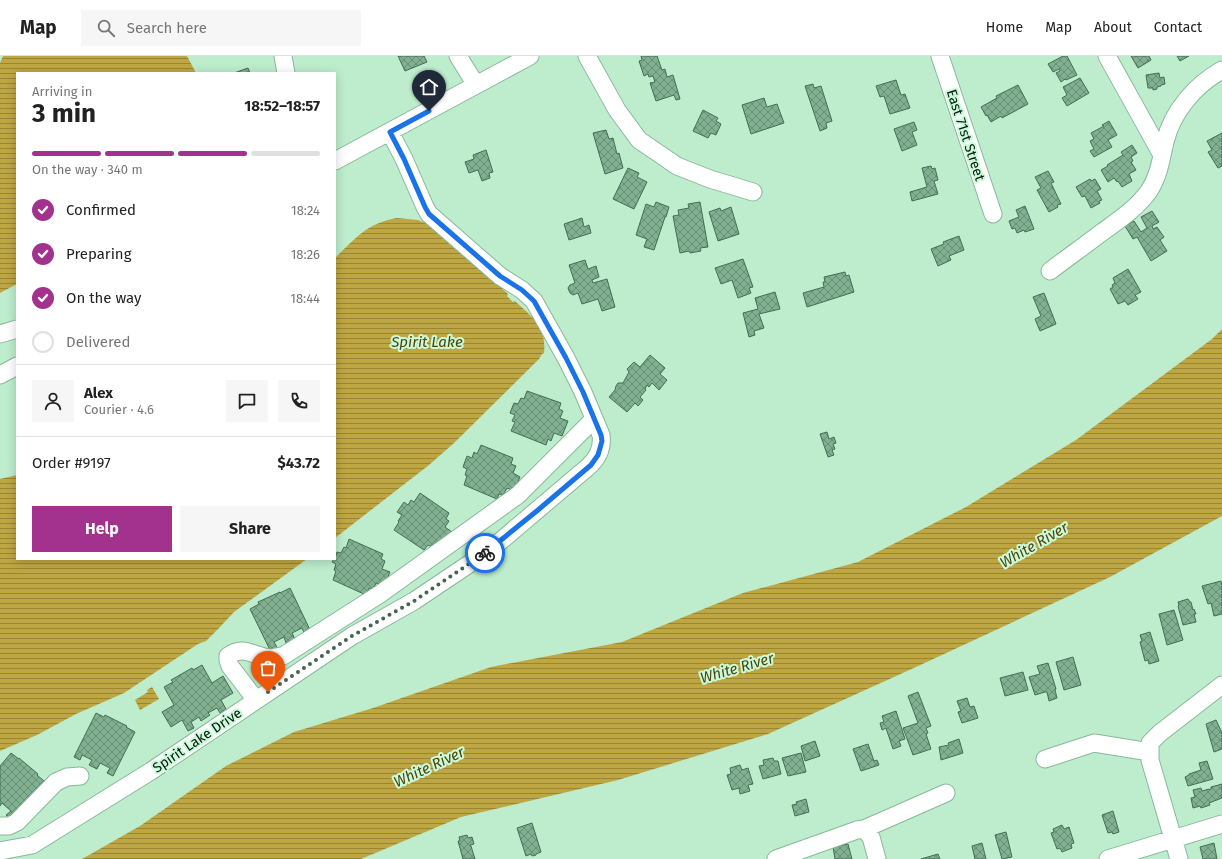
<!DOCTYPE html>
<html lang="en">
<head>
<meta charset="utf-8">
<style>
	body { margin:0; font-family:"Fira Sans",sans-serif; background:#f6f6f6; color:#222; height:100vh; display:flex; flex-direction:column; font-size:15px; white-space:nowrap }
	* { box-sizing:border-box; margin:0 }
	p { font-size:13px; color:#767676 }
	.icon { flex:none; width:22px; height:22px; fill:none; stroke:currentColor; stroke-width:2; stroke-linecap:round; stroke-linejoin:round }
	.map { position:relative; flex:1; overflow:hidden }
	.side { position:absolute; left:16px; top:16px; width:320px; height:488px; display:flex; flex-direction:column; background:#fff; border-radius:0px; box-shadow:0 2px 10px #0003 }
	.side>* { flex:none }
	.pin { position:absolute; display:grid; place-items:center; width:34px; height:34px; color:#fff; margin:-41px -17px; border-radius:50% 50% 50% 0; rotate:-45deg; box-shadow:0 0 4px #0007 }
	.pin .icon { rotate:45deg }
	.courier { position:absolute; display:grid; place-items:center; width:40px; height:40px; margin:-20px; border:3px solid #1a73e8; border-radius:50%; background:#fff; color:#222; box-shadow:0 1px 5px #0007 }
	.head em { font-style:normal; font-weight:700 }
	.head div { display:flex; flex-direction:column-reverse }
	.head { display:flex; align-items:center; justify-content:space-between; height:68px; padding:0 16px }
	h1 { font-size:26px; font-weight:700; line-height:30px }
	.bar { display:grid; grid-template-columns:repeat(4,1fr); gap:6px 4px; align-content:center; height:48px; padding:0 16px }
	.bar i { height:5px; border-radius:3px; background:#e0e0e0 }
	.bar .active { background:#a3328f }
	.bar p { grid-column:span 4 }
	.line { display:flex; align-items:center; gap:10px; padding:0 16px; border-top:1px solid #e0e0e0 }
	.line div { flex:1 }
	.round { display:grid; place-items:center; flex:none; width:42px; height:42px; border-radius:0px; background:#f6f6f6 }
	ol { padding:0 16px; list-style:none }
	li { display:flex; align-items:center; gap:12px; height:44px }
	li p { margin-inline-start:auto }
	li .icon { padding:4px; border-radius:50%; background:#a3328f; color:#fff; stroke-width:4 }
	li:last-child { color:#767676 }
	li i { width:22px; height:22px; border:2px solid #e0e0e0; border-radius:50% }
	.action { display:flex; gap:8px; margin-top:auto; padding:8px 16px }
	.action a { flex:1; height:46px; border-radius:0px; background:#a3328f; color:#fff; font-size:16px; font-weight:700; line-height:46px; text-align:center }
	.action a+a { background:#f6f6f6; color:#222 }
	header { display:flex; align-items:center; gap:24px; box-sizing:border-box; height:56px; padding:0 20px; background:#fff; border-bottom:1px solid #e0e0e0 }
	header strong { font-size:19px }
	nav { display:flex; gap:22px; margin-inline-start:auto; font-size:14px }
	.search { width:280px; height:36px; background:#f6f6f6; display:flex; align-items:center; gap:10px; box-sizing:border-box; padding:0 14px; border-radius:0px; color:#767676; font-size:15px }
	.map>svg:first-child { display:block }
	.water { fill:url(#water-rules) }
	.building { fill:url(#building-cross-hatch); stroke:#426e53 }
	.lines { fill:none; stroke-linecap:round; stroke-linejoin:round }
	.minor-casing { stroke:#89b899; stroke-width:19 }
	.minor { stroke:#fff; stroke-width:17 }
	.done { stroke:#476351; stroke-width:4; stroke-dasharray:0 7.2 }
	.route { stroke:#1a73e8; stroke-width:5 }
	.labels { text-anchor:middle; stroke-width:4; stroke-linejoin:round; paint-order:stroke }
	.street-label { font-size:14px; fill:#07190e; stroke:#cafada }
	.water-label { font-size:15px; font-style:italic; fill:#50430b; stroke:#cafada }
</style>
</head>
<body>
<header>
<strong>Map</strong>
<div class="search"><svg class="icon" aria-label="search" viewBox="0 0 24 24"><circle cx="10" cy="10" r="6"/><path d="M15 15l6 6"/></svg>Search here</div>
<nav><a>Home</a><a>Map</a><a>About</a><a>Contact</a></nav>
</header>
<div class="map">
<svg width="1222" height="803" viewBox="0 0 1222 803">
	<defs>
		<pattern id="water-rules" width="6" height="5" patternUnits="userSpaceOnUse"><rect width="6" height="5" fill="#bea642"/><path d="M0 2.5h6" fill="none" stroke="#988636"/></pattern>
		<pattern id="building-cross-hatch" width="8" height="8" patternUnits="userSpaceOnUse"><rect width="8" height="8" fill="#81af91"/><path d="M0 0l8 8M0 8l8-8" fill="none" stroke="#688e75"/></pattern>
	</defs>
	<rect width="100%" height="100%" fill="#bdedcd"/>
	<path class="water" d="M3 0H187L196 17H17V228L0 237V7Z
		M397 162 418 164 433 170 483 214 508 238 507 240 513 246 515 245C532 261 547 271 544 297L542 298 539 303 454 387 429 409 335 482V202C355 183 367 167 397 162Z
		M1222 273V460L1110 521 916 611 768 678 618 724 461 761 361 803H82L140 770 226 710 294 676 373 652 491 611 622 586 743 537 858 506 966 451 1076 384 1212 283Z
		M17 419V503H307L234 556 220 571 206 585 198 588 124 637 76 658 37 679 0 695V423Z
		M152 631 159 643 140 654 135 644 148 636 147 634Z"/>
	<path class="building" d="M398 0H424L427 6 405 15Z
		M641 0H657L662 14 665 13 667 21 673 19 680 43 676 44 674 39 656 45 650 27 655 26 653 20 649 21 648 18 644 20 639 5 642 4Z
		M1063 0H1067L1077 19 1066 24 1065 23 1061 26 1056 17 1060 15 1059 13 1053 16 1048 8Z
		M1131 0H1149L1151 4 1138 12Z
		M1177 0H1189L1180 5Z
		M248 12 250 17H234Z
		M1159 17 1160 22 1164 21 1165 28 1161 29V30L1157 31V33L1153 34V32H1148L1146 19Z
		M1080 22 1089 37 1067 50 1062 42 1067 39 1063 31Z
		M896 24 901 39 905 38 910 52 890 58 884 40 880 41 876 30Z
		M813 28 814 32 821 30 832 65 826 67 827 72 820 75 805 30Z
		M1018 29 1028 48 1002 62 1001 60 991 66 987 59 986 60 981 51 997 42 996 40Z
		M764 42 767 51 777 48 784 67 751 78 742 49Z
		M703 54 718 62 716 65 721 68 716 79 711 77 708 82 693 75Z
		M1109 65 1117 79 1108 84 1112 91 1094 101 1090 95 1094 93 1090 85 1094 83 1091 77 1104 70 1102 69Z
		M914 66 917 74 912 76 917 89 902 95 894 73Z
		M606 74 609 83 613 82 617 98 619 97 623 112 605 118 593 77Z
		M1222 77V110L1218 112 1208 96 1212 94 1207 85Z
		M1132 89 1137 97 1131 101 1133 105 1131 106 1136 114 1129 118 1132 125 1122 131 1118 125 1117 126 1114 122 1108 126 1101 114 1108 110 1107 109 1123 99 1121 96Z
		M486 94 493 116 489 117 490 122 482 125 478 114 469 117 465 106 474 103 473 99Z
		M931 110 932 113 935 112 938 124 934 125 938 138 912 145 910 136 927 131 922 112Z
		M628 112 639 117 637 121 647 126 634 153 613 143Z
		M1048 115 1054 126 1051 127 1061 148 1057 149 1058 151 1049 156 1037 134 1041 132 1035 121Z
		M1090 123 1091 125 1095 123 1101 133 1097 135 1102 144 1099 145 1100 147 1091 152 1085 140 1082 141 1076 131Z
		M656 146 669 151 666 161H665L654 194 644 191 647 183 636 179 646 148 654 151Z
		M700 146 708 191 700 192 701 195 690 197 689 195 680 197 673 160 679 159 678 154 689 152 688 148Z
		M1025 150 1034 173 1025 176 1024 174 1017 177 1015 172 1012 173 1009 165 1019 161 1016 154Z
		M731 151 739 178 718 185 709 156 720 152 721 155Z
		M1152 155 1159 166 1152 170 1153 173 1157 171 1164 181 1160 184 1167 195 1151 205 1137 181 1133 183 1125 170 1134 165 1141 176 1147 172 1141 161Z
		M582 162 584 171 589 169 591 177 569 184 564 168Z
		M959 180 964 194 949 200 951 204 938 210 931 193 944 188 943 186Z
		M743 203 753 231 749 232 751 237 738 242 732 224 721 228 715 212Z
		M585 204 588 213 596 210 599 221 592 224 593 227 607 223 615 251 602 255 598 243 582 248 578 237 573 239 570 237 568 232 570 229 575 227 569 209Z
		M1128 213 1141 236 1135 239 1138 243 1128 249 1125 245 1118 248 1110 233 1113 231 1112 229 1115 227 1113 222Z
		M845 216 846 220 849 219 854 236 807 251 803 237 824 231 823 226H825L824 221Z
		M775 236 780 253 759 258 764 272 754 275 755 279 749 281 743 257 758 253 755 242Z
		M1044 237 1056 268 1040 275 1035 263 1041 260 1033 241Z
		M650 299 665 312 660 318 667 324 659 334 652 327 649 331 647 329 645 333 646 334 640 341 643 344 638 350 635 347 627 356 609 341 615 334 616 330 618 327H623L629 316 627 313 634 306 640 311Z
		M527 335 561 347 559 353 563 355 560 362 568 365 562 380 554 377 551 385 548 383 546 389 511 375 515 366 512 365 515 359 510 357 514 347 518 348 521 342 524 343Z
		M827 376 829 383 834 381 836 387 833 388 835 393 832 394 834 399 828 401 820 378Z
		M481 389 513 402 511 408 516 410 513 417 520 421 514 435 507 432 503 439 499 438 497 443 464 429 467 420 465 419 467 413 463 411 467 400 472 402 474 396 477 398Z
		M420 437 449 457 446 463 449 465 445 471 452 476 443 490 436 486 432 491 428 489 424 494 394 474 399 466 398 465 402 459 397 456 404 446 408 449 411 444 414 446Z
		M349 483 383 498 381 503 385 505 382 513 390 516 384 530 376 527 373 534 369 532 366 539 333 524 336 515 334 514 336 508 332 506 334 503H335L337 496 341 497 344 491 346 492Z
		M1221 525 1222 530V558L1214 560 1211 547 1208 548 1202 530Z
		M290 532 312 578 306 581 302 572 292 577 295 583 286 587 284 581 274 586 279 595 272 598 250 553 259 548 258 546 280 536V537Z
		M1188 543 1190 546H1191L1193 554 1194 553 1196 558H1194L1196 566 1183 569 1178 550 1179 549 1178 546Z
		M1174 554 1183 584 1167 589 1159 558Z
		M1150 576 1159 605 1149 608 1148 604 1145 605 1140 586 1142 585 1140 579Z
		M1073 601 1081 629 1064 634 1056 606Z
		M1048 607 1056 633 1055 634 1057 642 1049 645 1047 636H1045L1035 639 1029 621 1040 618 1037 610Z
		M202 609 212 627 223 620 233 637 221 644 226 653 220 657 217 652 208 657 210 659 201 665 199 661 191 666 194 672 188 675 182 664 171 671 162 656 174 649 164 631 173 626 171 624 192 612 193 614Z
		M1023 616 1028 634 1005 640 1000 622Z
		M918 636 931 670 926 672 928 677 926 678 931 693 913 699 903 672 918 667 908 640Z
		M967 642 970 651 974 650 978 662 962 667 958 656 961 655 957 645Z
		M896 655 905 683 899 685 901 690 893 693 886 672 882 674 880 667 884 666 882 660Z
		M96 657 104 661 105 659 127 670 126 671 135 676 113 720 107 717 110 712 100 707 97 713 89 709 92 704 82 699 80 704 74 701Z
		M1216 664 1222 677V693L1214 696 1206 668Z
		M959 683 963 697 941 704 939 691 949 689 948 687Z
		M815 685 820 700 805 705 801 690Z
		M868 688 874 705 877 704 879 709 861 715 853 693Z
		M11 697 19 703V702L38 718 37 719 44 725 11 763 6 759 11 755 2 747 0 750V710Z
		M801 697 806 716 788 720 782 702Z
		M773 702 774 705H778L781 718 763 723 759 710 764 709 763 704Z
		M1207 705 1213 723 1188 730 1185 721 1189 719V718L1201 714 1199 707Z
		M740 709 742 714 748 712 753 728 748 729 750 735 740 738 739 732 732 734 727 719 731 718 730 712Z
		M1222 728V742L1209 747 1210 749 1201 752 1200 750 1193 752 1191 742 1195 741 1193 734 1201 732 1202 735 1209 733V734L1211 733V731Z
		M806 743 809 756 795 760 792 749 797 748 796 746Z
		M1113 755 1119 776 1113 778 1112 776 1108 777 1102 759Z
		M532 767 541 796 536 798V799L532 800 531 798 526 800 517 772Z
		M1062 769 1064 773 1069 771 1074 787 1071 788 1072 792 1062 796 1060 792 1057 793 1051 777 1054 776 1053 773Z
		M1006 776 1012 801 1002 803 995 779Z
		M467 779 468 782 472 781 474 788 470 789 471 790 475 803H463L458 785H460L459 781Z
		M982 787 986 803H975L972 790Z
		M1214 787 1217 803H1203L1200 791Z
		M848 788 852 803H835L833 791Z
		M938 798 940 803H921Z"/>
	<g class="lines">
		<g class="minor-casing">
			<path id="minor" d="M283 0 286 17
				M458 0 476 29
				M587 0 617 54 639 84 677 110 710 123 753 136
				M940 0 993 158
				M1107 0 1162 99
				M335 105 530 0
				M1050 215C1067 202 1084 190 1101 177 1119 164 1136 153 1149 135 1159 120 1161 103 1165 86 1172 56 1195 29 1222 14
				M0 278 17 273
				M0 319 17 310
				M256 644 230 610 228 604V600C244 588 254 601 271 602 274 602 279 600 283 600L380 538 518 439 594 363
				M1045 703 1094 687 1150 696
				M0 770H9L17 766 56 726 67 721 80 720
				M864 773 871 781 877 803
				M0 795 32 789 151 715 352 580 414 545 490 494 588 411C598 402 603 392 601 379L583 336 566 302 534 245 522 234 500 220 429 158 425 151 404 103 390 76
				M776 803 857 774 864 773 946 737
				M1108 803 1222 768
				M1179 803 1150 704V687L1160 677 1222 629"/>
		</g>
		<use href="#minor" class="minor"/>
	</g>
	<g class="lines">
		<path class="done" d="M268 636 352 580 414 545 485 497"/>
		<path class="route" d="M429 55 390 76 404 103 425 151 429 158 500 220 522 234 534 245 566 302 583 336 601 379 602 385 598 399 591 409 538 454 485 497"/>
	</g>
	<g class="labels">
		<g class="street-label">
			<text transform="translate(966 79) rotate(72)" y="5">East 71st Street</text>
			<text transform="translate(197 684) rotate(-34)" y="5">Spirit Lake Drive</text>
		</g>
		<g class="water-label">
			<text x="427" y="291">Spirit Lake</text>
			<text transform="translate(1034 489) rotate(-30)" y="5">White River</text>
			<text transform="translate(737 612) rotate(-16)" y="5">White River</text>
			<text transform="translate(429 711) rotate(-25)" y="5">White River</text>
		</g>
	</g>
</svg>
<div class="pin" style="left:268px;top:636px;background:#ea580c"><svg class="icon" aria-label="bag" viewBox="0 0 24 24"><path d="M5 8h14l-1 12H6zM9 8a3 3 0 0 1 6 0"/></svg></div>
<div class="pin" style="left:429px;top:55px;background:#1f2937"><svg class="icon" aria-label="home" viewBox="0 0 24 24"><path d="M3 11l9-7 9 7M6 9v11h12V9"/></svg></div>
<div class="courier" style="left:485px;top:497px"><svg class="icon" aria-label="bike" viewBox="0 0 24 24"><circle cx="6" cy="16" r="4"/><circle cx="18" cy="16" r="4"/><path d="M6 16l4-8h5l3 8M10 8l3 8H6M13 5h3"/></svg></div>
<section class="side">
<div class="head"><div><h1>3 min</h1><p>Arriving in</p></div><em>18:52–18:57</em></div>
<div class="bar"><i class="active"></i><i class="active"></i><i class="active"></i><i></i><p>On the way · 340 m</p></div>
<ol>
<li><svg class="icon" aria-label="check" viewBox="0 0 24 24"><path d="M5 12l5 5 9-10"/></svg>Confirmed<p>18:24</p></li>
<li><svg class="icon" aria-label="check" viewBox="0 0 24 24"><path d="M5 12l5 5 9-10"/></svg>Preparing<p>18:26</p></li>
<li><svg class="icon" aria-label="check" viewBox="0 0 24 24"><path d="M5 12l5 5 9-10"/></svg>On the way<p>18:44</p></li>
<li><i></i>Delivered</li>
</ol>
<div class="line" style="height:72px"><a class="round"><svg class="icon" aria-label="person" viewBox="0 0 24 24"><circle cx="12" cy="8" r="4"/><path d="M4 21q1-7 8-7t8 7"/></svg></a><div><b>Alex</b><p>Courier · 4.6</p></div><a class="round"><svg class="icon" aria-label="chat" viewBox="0 0 24 24"><path d="M4 5h16v11H9l-5 4z"/></svg></a><a class="round"><svg class="icon" aria-label="phone" viewBox="0 0 24 24"><path d="M5 4h4l2 5-3 2q2 4 5 5l2-3 5 2v4C11 20 4 13 5 4z"/></svg></a></div>
<div class="line" style="height:52px"><div>Order #9197</div><b>$43.72</b></div>
<div class="action"><a>Help</a><a>Share</a></div>
</section>
</div>
</body>
</html>
